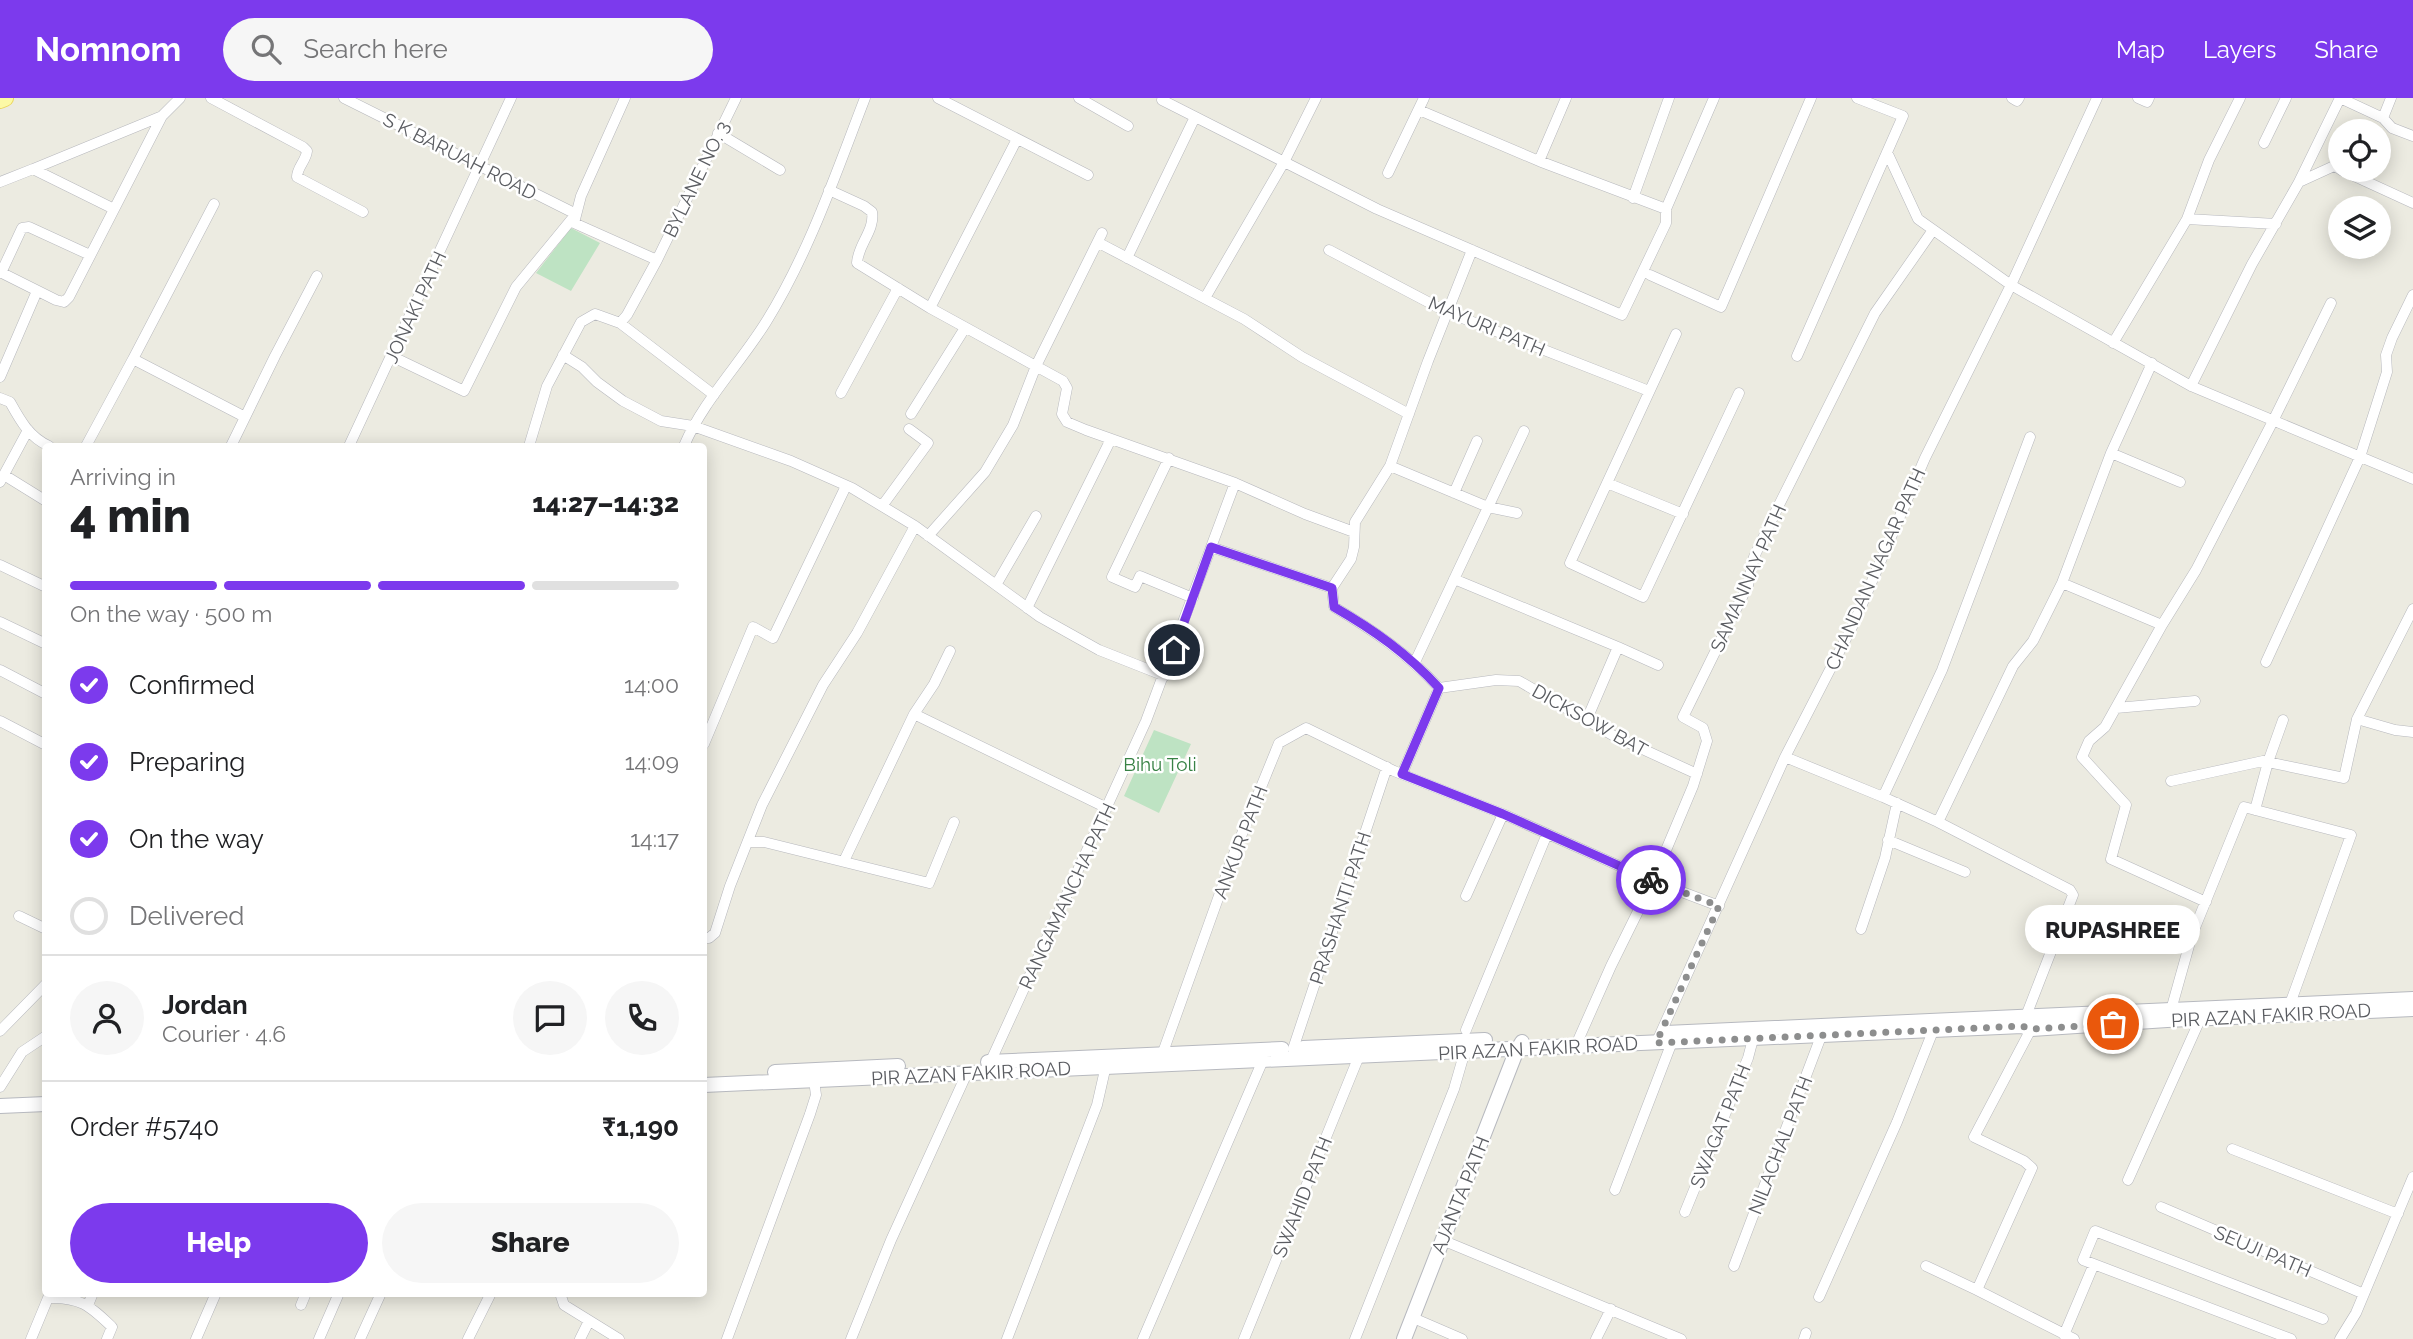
<!DOCTYPE html>
<html lang="en">
<head>
<meta charset="utf-8">
<style>
	body { margin:0; font-family:Raleway,sans-serif; background:#f6f6f6; color:#202124; height:100vh; display:flex; flex-direction:column; font-size:26px; white-space:nowrap }
	* { box-sizing:border-box; margin:0 }
	p { font-size:23px; color:#757577 }
	.icon { flex:none; width:38px; height:38px; fill:none; stroke:currentColor; stroke-width:2; stroke-linecap:round; stroke-linejoin:round }
	.map { position:relative; flex:1; overflow:hidden }
	.side { position:absolute; left:42px; top:345px; width:665px; height:854px; display:flex; flex-direction:column; background:#fff; border-radius:7px; box-shadow:0 4px 18px #0003 }
	.side>* { flex:none }
	.buttons { position:absolute; left:2328px; top:21px; display:grid; gap:14px }
	.buttons a { display:grid; place-items:center; width:63px; height:63px; border-radius:50%; background:#fff; box-shadow:0 4px 18px #0003; font-size:35px }
	.pin { position:absolute; display:grid; place-items:center; width:60px; height:60px; color:#fff; margin:-30px; border:4px solid #fff; border-radius:50%; box-shadow:0 2px 7px #0007 }
	.courier { position:absolute; display:grid; place-items:center; width:70px; height:70px; margin:-35px; border:5px solid #7c3aed; border-radius:50%; background:#fff; color:#222; box-shadow:0 2px 9px #0007 }
	.bubble { position:absolute; height:49px; border-radius:24px; background:#fff; box-shadow:0 4px 18px #0003; font-size:23px; font-weight:800; line-height:49px; text-align:center }
	.overview em { font-style:normal; font-weight:800 }
	.overview div { display:flex; flex-direction:column-reverse }
	.overview { display:flex; align-items:center; justify-content:space-between; height:119px; padding:0 28px }
	h1 { font-size:46px; font-weight:800; line-height:52px }
	.bar { display:grid; grid-template-columns:repeat(4,1fr); gap:10px 7px; align-content:center; height:84px; padding:0 28px }
	.bar i { height:9px; border-radius:5px; background:#e0e0e0 }
	.bar .on { background:#7c3aed }
	.bar p { grid-column:span 4 }
	.line { display:flex; align-items:center; gap:18px; padding:0 28px; border-top:2px solid #e0e0e0 }
	.line div { flex:1 }
	.round { display:grid; place-items:center; flex:none; width:74px; height:74px; border-radius:37px; background:#f6f6f6 }
	ol { padding:0 28px; list-style:none }
	li { display:flex; align-items:center; gap:21px; height:77px }
	li p { margin-inline-start:auto }
	li .icon { padding:7px; border-radius:50%; background:#7c3aed; color:#fff; stroke-width:4 }
	li:last-child { color:#757577 }
	li i { width:38px; height:38px; border:4px solid #e0e0e0; border-radius:50% }
	.primary-button { display:flex; gap:14px; margin-top:auto; padding:14px 28px }
	.primary-button a { flex:1; height:80px; border-radius:42px; background:#7c3aed; color:#fff; font-size:28px; font-weight:800; line-height:80px; text-align:center }
	.primary-button a+a { background:#f6f6f6; color:#202124 }
	header { display:flex; align-items:center; gap:42px; box-sizing:border-box; height:98px; padding:0 35px; background:#7c3aed; color:#fff }
	header strong { font-size:33px }
	nav { display:flex; gap:38px; margin-inline-start:auto; font-size:24px }
	.search { width:490px; height:63px; background:#f6f6f6; display:flex; align-items:center; gap:18px; box-sizing:border-box; padding:0 24px; border-radius:38px; color:#757577; font-size:26px }
	.map>svg:first-child { display:block }
	.green { fill:#bee3c3 }
	.lines { fill:none; stroke-linecap:round; stroke-linejoin:round }
	.street-casing { stroke:#b7b8bd; stroke-width:11 }
	.secondary-casing { stroke:#b7b9bf; stroke-width:16 }
	.primary-casing { stroke:#ebd65b; stroke-width:18 }
	.street { stroke:#fff; stroke-width:10 }
	.secondary { stroke:#fff; stroke-width:14 }
	.primary { stroke:#fcf9a6; stroke-width:16 }
	.done { stroke:#8d8e8e; stroke-width:7; stroke-dasharray:0 12.6 }
	.route { stroke:#7c3aed; stroke-width:9 }
	.labels { text-anchor:middle; stroke-width:5; stroke-linejoin:round; paint-order:stroke }
	.street-label { font-size:19px; fill:#5a5c61; stroke:#fff }
	.park-label { font-size:19px; fill:#388245; stroke:#fff }
</style>
</head>
<body>
<header>
<strong>Nomnom</strong>
<div class="search"><svg class="icon" aria-label="search" viewBox="0 0 24 24"><circle cx="10" cy="10" r="6"/><path d="M15 15l6 6"/></svg>Search here</div>
<nav><a>Map</a><a>Layers</a><a>Share</a></nav>
</header>
<div class="map">
<svg width="2413" height="1241" viewBox="0 0 2413 1241">
	<rect width="100%" height="100%" fill="#ecebe1"/>
	<path class="green" d="M571 130 600 145 571 193 536 175Z
		M1154 632 1191 646 1159 715 1124 698Z"/>
	<g class="lines">
		<g class="street-casing">
			<path id="street" d="M211 0 303 49 307 53C306 63 297 69 297 79L363 114
				M344 0 576 116 516 189 464 293 391 258
				M938 0 1088 77
				M1079 0 1128 28
				M2012 0 2017 3 2019 0
				M2138 0 2147 4 2149 0
				M1162 2 1377 111 1622 217 1666 125V111L1714 0
				M1419 12 1539 63 1666 111
				M2383 20 2392 30 2413 38
				M718 35 780 72
				M2264 45 2286 0
				M1887 54 1918 121 2011 187 2191 288 2413 381
				M1539 63 1566 0
				M33 71 162 18
				M2341 72 2413 105
				M1388 75 1424 0
				M0 84 33 71 114 111
				M2299 84 2340 0 2383 20 2391 0
				M829 92 864 108 872 114C875 133 858 146 857 165L930 210 1063 283 1067 290 1062 316 1067 324 1086 332 1235 385 1305 416 1354 434
				M1633 100 1669 0
				M214 106 133 261 245 319
				M2187 121 2276 126
				M1099 145 1244 221 1302 259 1409 316
				M1329 152 1447 214 1649 293
				M1127 160 1195 19
				M657 162 736 0
				M0 174 56 202 64 204 69 199 162 18 180 0
				M1 175 22 130 29 129 90 157
				M1650 177 1721 209 1811 0
				M1205 200 1284 64 1316 0
				M930 210 1017 41
				M620 225 714 297
				M1676 236 1570 465 1643 499 1739 295
				M2113 245 2187 121 2209 62 2240 0
				M563 257 582 269 597 284 623 303 661 323 693 328 791 363 852 390 915 428 1040 519 1099 552 1165 578
				M1797 258 1903 18 1857 0
				M0 279 37 193
				M2191 288 2252 166 2299 84 2334 68 2340 71
				M841 295 898 190
				M0 300 10 304C20 322 29 339 49 348
				M911 316 965 230
				M86 348 133 261
				M231 348 275 258 317 178
				M349 348 511 0
				M529 348 547 288 581 224 595 216 620 225 627 217 657 162 574 125 581 98 625 0
				M684 348C703 303 740 266 766 224 809 155 836 75 865 0
				M2111 355 2180 384
				M1169 360 1112 479 1135 489 1140 478 1193 500
				M1390 368 1488 409 1517 415
				M4 377 46 403
				M0 384 28 332
				M1607 385 1683 416
				M1454 395 1477 343
				M882 408 928 345 909 331
				M928 438 985 374 1013 327 1036 268 1102 135
				M1211 449 1332 490
				M0 467 46 489
				M1454 481 1618 549 1587 621
				M2062 485 2162 527
				M996 487 1036 418
				M1027 510 1111 341
				M0 524 46 546
				M1618 549 1658 567
				M1415 564 1524 333
				M2266 564 2360 359 2387 274 2386 257 2392 240 2413 197
				M0 572 46 596
				M1439 590C1408 556 1373 532 1334 509L1332 490 1351 461 1354 449 1355 424 1390 368 1428 263 1472 152
				M1439 590 1496 582 1519 583 1614 638 1697 676
				M2116 610 2195 603
				M914 616 934 586 950 553
				M2357 621 2395 632 2413 634
				M0 623 46 647
				M704 646 753 529 773 540 846 388
				M1785 659 1883 699 1938 724 2013 568 2033 543 2062 485 2111 355 2152 265
				M1402 676 1439 590
				M2171 683 2263 663 2344 680 2357 621 2413 511
				M1883 699 1942 572 2030 339
				M2255 712 2268 664 2283 622
				M1938 724 2070 792 2073 797 2026 918
				M1888 742 1965 774
				M748 744H764L929 785 954 724
				M844 763 914 616 1107 710
				M1466 798 1503 716
				M2206 804 2111 761 2126 707 2082 659 2089 643 2105 629 2162 527 2196 472 2273 323 2331 205
				M19 818 46 831
				M1861 831 1885 760 1897 705
				M704 840H709L715 835 730 788 762 707 823 587 857 535 915 428
				M2171 918V912L2192 837 2244 709 2351 737 2290 906
				M1466 932 1547 736
				M0 933 46 886
				M1658 941 1785 659 1854 525 1925 360 2011 187 2097 0
				M1576 947 1611 868 1653 783 1693 688 1707 643 1703 630 1683 619 1748 487 1754 459 1776 413 1875 215 1933 132
				M1293 951 1387 669
				M1162 957 1235 753 1279 645 1306 630 1394 673 1503 716 1653 783 1719 808
				M989 967 1146 623 1235 385
				M0 989 22 954 46 938
				M2232 1051 2398 1116
				M2128 1082 2198 926
				M1615 1092 1672 944
				M2161 1109 2364 1196
				M1685 1114 1748 960 1753 941
				M1442 1142 1681 1241
				M1734 1168 1823 933
				M1926 1168 1977 1192 2032 1070 2024 1063 1974 1039 2031 931
				M1977 1192 2074 1241
				M560 1195 564 1207 619 1241
				M1819 1199 1897 1024 1933 933
				M88 1207 93 1195
				M301 1207 306 1195
				M1411 1219 1462 1241
				M2064 1237 2094 1166
				M31 1241 48 1200C81 1199 90 1208 112 1229L107 1241
				M196 1241 216 1195
				M319 1241 339 1195
				M360 1241 381 1195
				M468 1241 491 1195
				M580 1241 589 1223
				M727 1241 810 1016 816 997 814 982
				M851 1241 891 1142 967 975
				M1007 1241 1097 1007 1107 963
				M1143 1241 1263 962
				M1244 1241 1359 958
				M1355 1241 1454 991 1465 953
				M1596 1241 1611 1211
				M1804 1241 1806 1235
				M2291 1241 2083 1162 2095 1133 2323 1221
				M2340 1241 2356 1215 2413 1079"/>
		</g>
		<g class="secondary-casing">
			<path id="secondary" d="M1666 935 2413 901
				M1303 950 1485 942
				M988 964 1282 951
				M775 974 898 968
				M704 987 2022 928 2031 931 2167 922 2413 911
				M0 1008 46 1006
				M1404 1241 1516 954 1522 944"/>
		</g>
		<g class="primary-casing">
			<path id="primary" d="M0 2 5 0"/>
		</g>
		<use href="#street" class="street"/>
		<use href="#secondary" class="secondary"/>
		<use href="#primary" class="primary"/>
	</g>
	<g class="lines">
		<path class="done" d="M1651 782 1719 808 1656 945 2022 928 2031 931 2113 926"/>
		<path class="route" d="M1174 552 1211 449 1332 490 1334 509C1374 532 1408 556 1439 590L1402 676 1503 716 1651 782"/>
	</g>
	<g class="labels">
		<g class="street-label">
			<text transform="translate(460 58) rotate(27)" y="7">S K BARUAH ROAD</text>
			<text transform="translate(696 81) rotate(-64)" y="7">BYLANE NO. 3</text>
			<text transform="translate(415 209) rotate(-65)" y="7">JONAKI PATH</text>
			<text transform="translate(1487 228) rotate(23)" y="7">MAYURI PATH</text>
			<text transform="translate(1875 471) rotate(-66)" y="7">CHANDAN NAGAR PATH</text>
			<text transform="translate(1748 480) rotate(-66)" y="7">SAMANNAY PATH</text>
			<text transform="translate(1590 622) rotate(29)" y="7">DICKSOW BAT</text>
			<text transform="translate(1240 744) rotate(-69)" y="7">ANKUR PATH</text>
			<text transform="translate(1067 798) rotate(-65)" y="7">RANGAMANCHA PATH</text>
			<text transform="translate(1340 810) rotate(-72)" y="7">PRASHANTI PATH</text>
			<text transform="translate(2271 917) rotate(-3)" y="7">PIR AZAN FAKIR ROAD</text>
			<text transform="translate(1538 950) rotate(-3)" y="7">PIR AZAN FAKIR ROAD</text>
			<text transform="translate(971 975) rotate(-3)" y="7">PIR AZAN FAKIR ROAD</text>
			<text transform="translate(1720 1028) rotate(-68)" y="7">SWAGAT PATH</text>
			<text transform="translate(1780 1047) rotate(-69)" y="7">NILACHAL PATH</text>
			<text transform="translate(1460 1097) rotate(-68)" y="7">AJANTA PATH</text>
			<text transform="translate(1302 1099) rotate(-68)" y="7">SWAHID PATH</text>
			<text transform="translate(2263 1153) rotate(23)" y="7">SEUJI PATH</text>
		</g>
		<g class="park-label">
			<text x="1160" y="673">Bihu Toli</text>
		</g>
	</g>
</svg>
<div class="buttons">
<a><svg class="icon" aria-label="locate" viewBox="0 0 24 24"><circle cx="12" cy="12" r="6"/><path d="M12 2v4M12 18v4M2 12h4M18 12h4"/></svg></a>
<a><svg class="icon" aria-label="layers" viewBox="0 0 24 24"><path d="M12 4l9 5-9 5-9-5zM3 14l9 5 9-5"/></svg></a>
</div>
<div class="pin" style="left:2113px;top:926px;background:#ea580c"><svg class="icon" aria-label="bag" viewBox="0 0 24 24"><path d="M5 8h14l-1 12H6zM9 8a3 3 0 0 1 6 0"/></svg></div>
<div class="pin" style="left:1174px;top:552px;background:#1f2937"><svg class="icon" aria-label="home" viewBox="0 0 24 24"><path d="M3 11l9-7 9 7M6 9v11h12V9"/></svg></div>
<div class="courier" style="left:1651px;top:782px"><svg class="icon" aria-label="bike" viewBox="0 0 24 24"><circle cx="6" cy="16" r="4"/><circle cx="18" cy="16" r="4"/><path d="M6 16l4-8h5l3 8M10 8l3 8H6M13 5h3"/></svg></div>
<div class="bubble" style="left:2025px;top:807px;width:175px">RUPASHREE</div>
<section class="side">
<div class="overview"><div><h1>4 min</h1><p>Arriving in</p></div><em>14:27–14:32</em></div>
<div class="bar"><i class="on"></i><i class="on"></i><i class="on"></i><i></i><p>On the way · 500 m</p></div>
<ol>
<li><svg class="icon" aria-label="check" viewBox="0 0 24 24"><path d="M5 12l5 5 9-10"/></svg>Confirmed<p>14:00</p></li>
<li><svg class="icon" aria-label="check" viewBox="0 0 24 24"><path d="M5 12l5 5 9-10"/></svg>Preparing<p>14:09</p></li>
<li><svg class="icon" aria-label="check" viewBox="0 0 24 24"><path d="M5 12l5 5 9-10"/></svg>On the way<p>14:17</p></li>
<li><i></i>Delivered</li>
</ol>
<div class="line" style="height:126px"><a class="round"><svg class="icon" aria-label="person" viewBox="0 0 24 24"><circle cx="12" cy="8" r="4"/><path d="M4 21q1-7 8-7t8 7"/></svg></a><div><b>Jordan</b><p>Courier · 4.6</p></div><a class="round"><svg class="icon" aria-label="chat" viewBox="0 0 24 24"><path d="M4 5h16v11H9l-5 4z"/></svg></a><a class="round"><svg class="icon" aria-label="phone" viewBox="0 0 24 24"><path d="M5 4h4l2 5-3 2q2 4 5 5l2-3 5 2v4C11 20 4 13 5 4z"/></svg></a></div>
<div class="line" style="height:91px"><div>Order #5740</div><b>₹1,190</b></div>
<div class="primary-button"><a>Help</a><a>Share</a></div>
</section>
</div>
</body>
</html>
